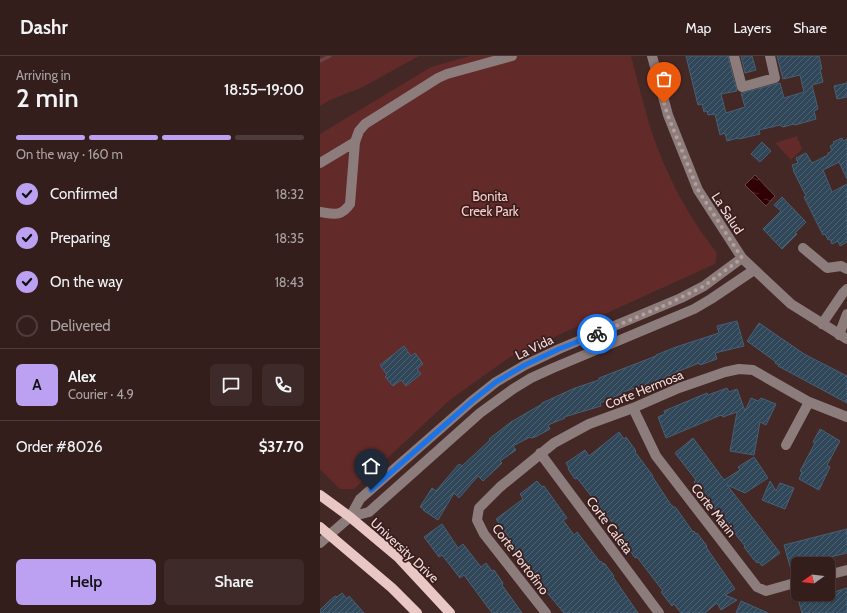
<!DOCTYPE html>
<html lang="en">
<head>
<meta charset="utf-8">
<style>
	body { margin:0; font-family:Cabin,sans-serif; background:#3e2b29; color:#f1f3f6; height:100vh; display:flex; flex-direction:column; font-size:15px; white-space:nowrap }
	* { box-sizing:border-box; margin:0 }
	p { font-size:13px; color:#a9a2a3 }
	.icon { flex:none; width:22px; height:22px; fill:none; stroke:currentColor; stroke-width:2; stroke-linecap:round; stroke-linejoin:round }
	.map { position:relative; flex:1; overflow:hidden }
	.panel { display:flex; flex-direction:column; background:#331e1c; width:320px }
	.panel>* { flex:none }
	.needle { width:26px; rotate:255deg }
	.buttons { position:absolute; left:471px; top:501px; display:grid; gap:8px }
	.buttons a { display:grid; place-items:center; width:44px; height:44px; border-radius:6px; background:#331e1c; box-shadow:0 1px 3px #0004,0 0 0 1px #4e3c3b; font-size:20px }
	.pin { position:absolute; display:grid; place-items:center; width:34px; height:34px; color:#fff; margin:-41px -17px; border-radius:50% 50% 50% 0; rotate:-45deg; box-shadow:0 0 4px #0007 }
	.pin .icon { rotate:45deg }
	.courier { position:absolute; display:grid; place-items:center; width:40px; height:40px; margin:-20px; border:3px solid #1a73e8; border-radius:50%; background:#fff; color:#222; box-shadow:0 1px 5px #0007 }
	.summary em { font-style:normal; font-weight:600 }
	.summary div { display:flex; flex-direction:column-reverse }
	.summary { display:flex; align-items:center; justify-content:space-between; height:68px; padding:0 16px }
	h1 { font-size:26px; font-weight:600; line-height:30px }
	.bar { display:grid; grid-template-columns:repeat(4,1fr); gap:6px 4px; align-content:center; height:48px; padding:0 16px }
	.bar i { height:5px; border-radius:3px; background:#4e3c3b }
	.bar .active { background:#bca0f2 }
	.bar p { grid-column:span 4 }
	.line { display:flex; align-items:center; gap:10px; padding:0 16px; border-top:1px solid #4e3c3b }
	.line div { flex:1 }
	.round { display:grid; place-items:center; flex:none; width:42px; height:42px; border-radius:6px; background:#3e2b29 }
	ol { padding:0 16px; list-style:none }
	li { display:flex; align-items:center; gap:12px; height:44px }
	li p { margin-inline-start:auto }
	li .icon { padding:4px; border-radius:50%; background:#bca0f2; color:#111; stroke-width:4 }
	li:last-child { color:#a9a2a3 }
	li i { width:22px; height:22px; border:2px solid #4e3c3b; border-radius:50% }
	.primary-button { display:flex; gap:8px; margin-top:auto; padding:8px 16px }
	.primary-button a { flex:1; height:46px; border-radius:6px; background:#bca0f2; color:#111; font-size:16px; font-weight:600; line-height:46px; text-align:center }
	.primary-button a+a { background:#3e2b29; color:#f1f3f6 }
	header { display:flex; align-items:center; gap:24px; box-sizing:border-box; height:56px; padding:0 20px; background:#331e1c; border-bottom:1px solid #4e3c3b }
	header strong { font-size:19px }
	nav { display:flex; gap:22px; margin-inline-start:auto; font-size:14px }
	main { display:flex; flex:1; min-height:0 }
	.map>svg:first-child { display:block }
	.green { fill:#622a29 }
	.water { fill:url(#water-ripples); stroke:#6b4446 }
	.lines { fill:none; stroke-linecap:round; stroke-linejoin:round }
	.stream { stroke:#6b4446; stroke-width:3.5 }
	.building { fill:url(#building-hatch); stroke:#476074 }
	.minor { stroke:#8c7c7b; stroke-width:10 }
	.major { stroke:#e8c7c5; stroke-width:10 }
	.done { stroke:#b49e9c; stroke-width:4; stroke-dasharray:0 7.2 }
	.route { stroke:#1a73e8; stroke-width:5 }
	.labels { text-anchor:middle; stroke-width:3.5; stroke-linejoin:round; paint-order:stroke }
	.park-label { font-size:13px; fill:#faceca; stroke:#3a1e1d }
	.street-label { font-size:13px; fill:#f1dedc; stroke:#3a1e1d }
</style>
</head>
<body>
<header>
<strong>Dashr</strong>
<nav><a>Map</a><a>Layers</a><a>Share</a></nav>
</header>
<main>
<section class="panel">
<div class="summary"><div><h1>2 min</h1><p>Arriving in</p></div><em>18:55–19:00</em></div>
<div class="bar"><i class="active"></i><i class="active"></i><i class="active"></i><i></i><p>On the way · 160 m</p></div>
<ol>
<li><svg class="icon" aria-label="check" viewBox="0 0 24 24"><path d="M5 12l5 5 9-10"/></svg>Confirmed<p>18:32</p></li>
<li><svg class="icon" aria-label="check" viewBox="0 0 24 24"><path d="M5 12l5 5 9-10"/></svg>Preparing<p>18:35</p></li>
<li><svg class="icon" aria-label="check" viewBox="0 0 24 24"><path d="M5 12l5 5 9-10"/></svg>On the way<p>18:43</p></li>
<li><i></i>Delivered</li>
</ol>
<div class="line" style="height:72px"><b class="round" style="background:#bca0f2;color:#111">A</b><div><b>Alex</b><p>Courier · 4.9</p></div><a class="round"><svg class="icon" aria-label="chat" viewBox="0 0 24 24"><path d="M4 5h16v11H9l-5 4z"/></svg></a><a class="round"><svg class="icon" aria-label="phone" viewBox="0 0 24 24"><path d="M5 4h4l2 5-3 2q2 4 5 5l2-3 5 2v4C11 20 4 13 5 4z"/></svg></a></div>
<div class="line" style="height:52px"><div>Order #8026</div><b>$37.70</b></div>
<div class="primary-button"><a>Help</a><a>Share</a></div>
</section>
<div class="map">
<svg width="527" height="557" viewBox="0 0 527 557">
	<defs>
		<pattern id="water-ripples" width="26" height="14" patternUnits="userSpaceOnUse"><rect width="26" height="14" fill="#310205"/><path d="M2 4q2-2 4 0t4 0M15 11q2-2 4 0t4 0" fill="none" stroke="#4f2629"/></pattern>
		<pattern id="building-hatch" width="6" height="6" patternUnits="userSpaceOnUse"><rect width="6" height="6" fill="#30475a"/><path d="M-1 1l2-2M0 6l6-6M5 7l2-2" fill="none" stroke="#4e6171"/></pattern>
	</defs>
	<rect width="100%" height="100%" fill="#442826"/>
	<path class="green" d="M0 0H99L41 32 10 44 0 50Z
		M150 0H311C318 25 324 52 332 77 347 120 368 161 397 197L395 208 190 301 131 343 34 433H20L0 413V78L111 11Z
		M477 80 482 93 471 104 455 87Z"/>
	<path class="water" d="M435 119 455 140 446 150 425 129Z"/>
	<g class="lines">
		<path class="stream" d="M0 5 10 0"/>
	</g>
	<path class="building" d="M366 0H408L417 35 401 38 406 57 425 51 421 37 460 27 464 42 484 36 480 19 463 23 457 0H499L502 13H500L503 26 492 29 498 53 494 55 496 63 475 69 474 68 463 71 460 69 439 74 440 78 419 83 418 82 407 85 405 77 400 79 395 58 388 59 387 55 384 56 382 48 378 49Z
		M421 0H432L436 14 425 17Z
		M527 27V41L517 43 514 30Z
		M522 82 523 85 527 83V123L519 106 503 114 512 136 527 128V186L520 190 518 185 512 188 510 183 508 184 505 178 503 179 484 141 486 140 473 114H474L472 109 478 107 476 102 486 97 492 107 508 99V97L512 95 510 90 514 88 513 86Z
		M442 86 451 95 440 106 431 98Z
		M462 141 486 166 475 177 477 178 462 193 443 173 461 155 454 149Z
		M417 265 424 290 395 297 397 303 380 309 379 307 359 315 342 323V325L327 331H323L322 329 301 337V338L280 347 281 350 244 361 245 362 228 369 230 373 215 381 211 382 210 381 193 390 196 394 180 405 182 407 163 425 158 420 139 442 134 437 118 464 103 454 104 453 100 451 112 432 116 435 139 408 142 410 170 384 169 383 191 366 222 348V347L255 332 279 324V322L336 300V299L356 291 399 277 397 270Z
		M439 267 484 298 527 320V347L458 310 459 309 455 307 456 306 427 285Z
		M84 290 91 300 95 297 103 308 97 313 101 318 86 330 81 324 73 330 65 321 67 319 60 309Z
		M407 332 409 336 417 333 425 355 431 342 438 345 441 342 456 348 446 369 440 366 434 399 410 395 417 356 403 361 401 359 346 382 338 361 345 358 344 355 387 337 388 339Z
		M500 373 520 385 507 409 510 411 499 434 479 423 482 416 480 415 495 387 493 386Z
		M299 376 304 383 306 381 316 395 315 396 333 420H332L351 449 356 452 373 476 374 475 376 478 377 477 387 490 386 491 415 533 405 539 417 544 401 554 397 547 385 557H361L354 548 352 550 341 536 343 535 317 501 315 502 309 493 304 486 305 485 291 465 257 422 255 423 248 413 249 412 246 407 265 394 269 400Z
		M373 382 404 424 420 414 418 411 434 401 448 422 425 437 407 429 460 497 442 510 439 506 437 507 435 504H434L424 491 425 490 386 442 374 426 376 424 355 397Z
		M217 425 222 431 224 430 247 462 243 464 254 479 257 476 280 506 281 505 283 508 284 507 294 520 293 521 318 557H244L224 533 223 534 205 510 194 496 196 494 191 488 193 487 176 463 203 443 200 438Z
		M450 425 456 435 460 427 474 432 465 453 442 444Z
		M122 468 138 492 143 488 161 511 166 507 172 515 174 514 183 527 182 529 202 557H172L144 519 140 522 122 499 119 501 104 481Z
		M527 473V497L494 505 495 508H478V520L473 521 464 489Z
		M527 532V557H482L478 543 495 538H508Z
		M22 537 27 543 29 540 44 557H0V554L7 547 15 540 17 541Z
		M421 545 448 557H416Z"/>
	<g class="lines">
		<path class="minor" d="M332 0 348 59 378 134 422 202 471 248 527 283
			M414 0 422 31 455 22 450 0
			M0 107 35 86
			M0 156C14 158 21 161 30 148L35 86 39 75 45 68 118 22 127 18 192 0
			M483 192 507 212 521 210 527 213
			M502 268 523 237 527 233
			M519 279 527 258
			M313 352 336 400 437 531 446 535 478 526
			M466 389 489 346
			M220 397 339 557
			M30 461 49 456 160 357 193 333 211 322 233 312 374 253 391 243 434 214
			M0 487 30 461 40 443 152 345 176 326 205 309 239 293 361 242 384 230 422 202
			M508 519 527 514
			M226 557 164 478 157 464 159 452 180 431 234 387 269 368 313 352 359 332 405 316 419 313 433 314 489 346 527 361"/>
		<path class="major" d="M0 439 30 461 79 502 130 557
			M0 471 72 532 97 557"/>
	</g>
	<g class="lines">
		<path class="done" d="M277 278 348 248 384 230 422 202 378 134 348 60 344 47"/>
		<path class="route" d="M51 434 152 345 176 326 205 309 239 293 277 278"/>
	</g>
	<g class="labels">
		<g class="park-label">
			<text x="170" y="145">Bonita<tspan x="170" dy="15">Creek Park</tspan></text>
		</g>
		<g class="street-label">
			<text transform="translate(408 157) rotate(57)" y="5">La Salud</text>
			<text transform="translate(214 291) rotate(-26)" y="5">La Vida</text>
			<text transform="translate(324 333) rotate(-22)" y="5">Corte Hermosa</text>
			<text transform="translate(394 454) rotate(52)" y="5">Corte Marin</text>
			<text transform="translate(290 469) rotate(53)" y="5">Corte Caleta</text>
			<text transform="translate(85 494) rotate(43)" y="5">University Drive</text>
			<text transform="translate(201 503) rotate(53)" y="5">Corte Portofino</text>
		</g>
	</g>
</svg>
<div class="buttons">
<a><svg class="needle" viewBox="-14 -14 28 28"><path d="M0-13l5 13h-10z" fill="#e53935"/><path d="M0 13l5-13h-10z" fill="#a9a2a3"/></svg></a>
</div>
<div class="pin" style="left:344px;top:47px;background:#ea580c"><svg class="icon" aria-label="bag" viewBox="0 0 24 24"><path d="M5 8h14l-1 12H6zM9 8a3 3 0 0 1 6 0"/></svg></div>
<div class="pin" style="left:51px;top:434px;background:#1f2937"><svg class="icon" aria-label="home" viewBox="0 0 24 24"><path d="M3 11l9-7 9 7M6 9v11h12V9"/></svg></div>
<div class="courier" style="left:277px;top:278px"><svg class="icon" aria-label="bike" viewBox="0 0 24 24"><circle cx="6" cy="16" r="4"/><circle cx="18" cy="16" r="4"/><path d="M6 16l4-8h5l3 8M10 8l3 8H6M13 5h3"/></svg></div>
</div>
</main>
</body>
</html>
